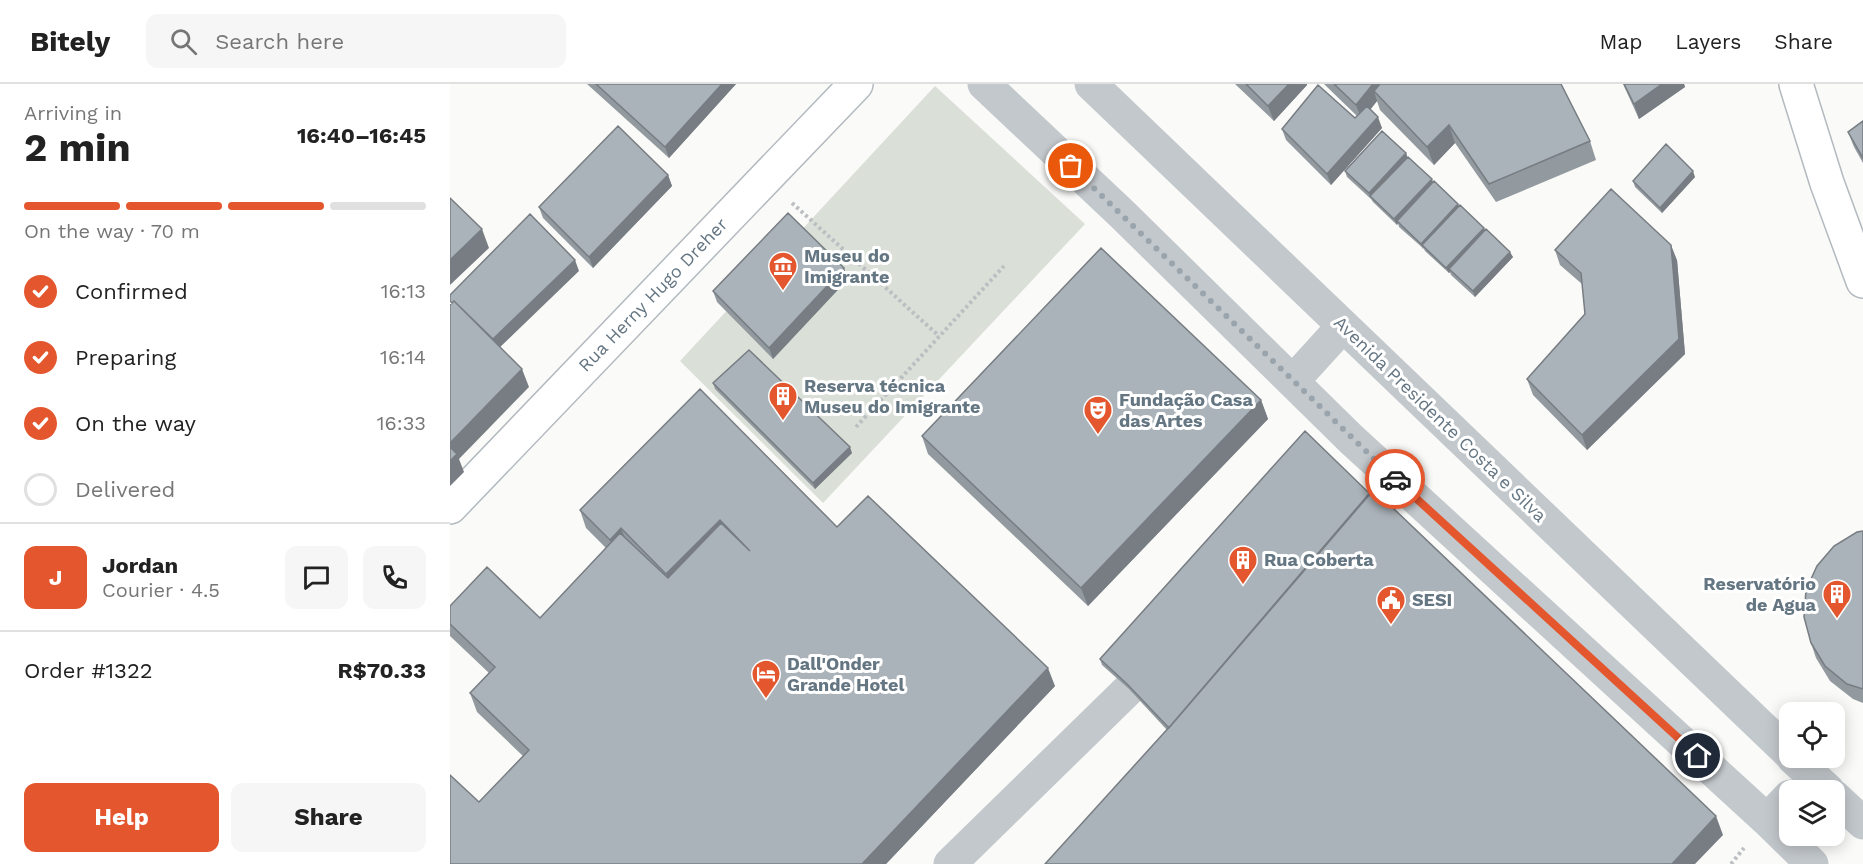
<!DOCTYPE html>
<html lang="en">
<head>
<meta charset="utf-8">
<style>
	body { margin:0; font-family:"Work Sans",sans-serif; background:#f6f6f6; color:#222; height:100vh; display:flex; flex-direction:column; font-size:22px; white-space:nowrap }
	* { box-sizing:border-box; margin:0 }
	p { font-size:20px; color:#767676 }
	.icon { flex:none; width:33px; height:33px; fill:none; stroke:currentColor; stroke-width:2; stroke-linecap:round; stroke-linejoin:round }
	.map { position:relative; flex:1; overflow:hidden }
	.panel { display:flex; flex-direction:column; background:#fff; width:450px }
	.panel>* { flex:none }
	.buttons { position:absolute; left:1329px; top:618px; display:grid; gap:12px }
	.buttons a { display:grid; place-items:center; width:66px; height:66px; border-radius:12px; background:#fff; box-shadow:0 3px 15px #0003; font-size:30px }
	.pin { position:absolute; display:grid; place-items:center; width:51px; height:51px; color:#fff; margin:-26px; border:3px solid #fff; border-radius:50%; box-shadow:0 2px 6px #0007 }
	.courier { position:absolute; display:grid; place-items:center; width:60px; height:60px; margin:-30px; border:4px solid #e4572e; border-radius:50%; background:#fff; color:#222; box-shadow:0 2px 8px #0007 }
	.headline em { font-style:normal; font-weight:700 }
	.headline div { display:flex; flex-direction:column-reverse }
	.headline { display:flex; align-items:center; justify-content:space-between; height:102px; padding:0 24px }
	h1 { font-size:39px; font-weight:700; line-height:45px }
	.bar { display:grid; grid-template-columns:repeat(4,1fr); gap:9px 6px; align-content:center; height:72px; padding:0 24px }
	.bar i { height:8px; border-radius:4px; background:#e0e0e0 }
	.bar .active { background:#e4572e }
	.bar p { grid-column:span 4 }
	.line { display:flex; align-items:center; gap:15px; padding:0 24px; border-top:2px solid #e0e0e0 }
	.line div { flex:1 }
	.round { display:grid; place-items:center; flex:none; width:63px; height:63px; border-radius:12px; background:#f6f6f6 }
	ol { padding:0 24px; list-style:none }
	li { display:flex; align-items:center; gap:18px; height:66px }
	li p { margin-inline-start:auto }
	li .icon { padding:6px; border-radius:50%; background:#e4572e; color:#fff; stroke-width:4 }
	li:last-child { color:#767676 }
	li i { width:33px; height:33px; border:3px solid #e0e0e0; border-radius:50% }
	.cta { display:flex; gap:12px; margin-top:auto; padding:12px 24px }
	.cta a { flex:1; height:69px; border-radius:12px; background:#e4572e; color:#fff; font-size:24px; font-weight:700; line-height:69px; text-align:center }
	.cta a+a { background:#f6f6f6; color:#222 }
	header { display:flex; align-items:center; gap:36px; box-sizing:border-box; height:84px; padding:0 30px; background:#fff; border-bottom:2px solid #e0e0e0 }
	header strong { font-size:28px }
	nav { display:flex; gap:33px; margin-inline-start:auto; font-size:21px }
	.search { width:420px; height:54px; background:#f6f6f6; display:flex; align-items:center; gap:15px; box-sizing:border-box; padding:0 21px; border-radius:12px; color:#767676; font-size:22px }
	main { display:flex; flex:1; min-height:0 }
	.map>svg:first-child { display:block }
	.green { fill:#dadfd7 }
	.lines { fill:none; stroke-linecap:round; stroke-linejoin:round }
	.secondary-casing { stroke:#b3babf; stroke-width:36 }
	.path { stroke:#bbbfc2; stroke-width:4; stroke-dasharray:3 3; stroke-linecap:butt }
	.street { stroke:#c3c8cc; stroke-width:33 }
	.secondary { stroke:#fff; stroke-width:33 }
	.wall { fill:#929a9f }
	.shaded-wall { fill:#777d82 }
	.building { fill:#aab3b9; stroke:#777d82; stroke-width:1.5 }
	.done { stroke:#99a4ac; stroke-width:6; stroke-dasharray:0 10.8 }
	.route { stroke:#e4572e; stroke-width:8 }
	.labels { text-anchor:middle; stroke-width:6; stroke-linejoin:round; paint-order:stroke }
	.poi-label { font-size:18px; font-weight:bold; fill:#657683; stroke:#fff; text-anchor:start }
	.street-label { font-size:18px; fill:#657683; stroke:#fff }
</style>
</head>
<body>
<header>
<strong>Bitely</strong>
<div class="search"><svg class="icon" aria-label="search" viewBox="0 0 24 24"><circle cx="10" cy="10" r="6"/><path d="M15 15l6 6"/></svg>Search here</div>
<nav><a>Map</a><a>Layers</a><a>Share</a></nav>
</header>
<main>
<section class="panel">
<div class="headline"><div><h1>2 min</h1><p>Arriving in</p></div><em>16:40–16:45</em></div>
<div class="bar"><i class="active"></i><i class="active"></i><i class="active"></i><i></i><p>On the way · 70 m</p></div>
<ol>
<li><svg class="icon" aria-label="check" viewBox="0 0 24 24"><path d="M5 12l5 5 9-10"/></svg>Confirmed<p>16:13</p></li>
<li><svg class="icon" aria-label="check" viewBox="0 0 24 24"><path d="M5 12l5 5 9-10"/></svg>Preparing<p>16:14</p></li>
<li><svg class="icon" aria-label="check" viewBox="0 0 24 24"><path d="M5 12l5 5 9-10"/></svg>On the way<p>16:33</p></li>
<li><i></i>Delivered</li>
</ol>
<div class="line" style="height:108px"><b class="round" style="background:#e4572e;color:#fff">J</b><div><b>Jordan</b><p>Courier · 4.5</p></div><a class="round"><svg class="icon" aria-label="chat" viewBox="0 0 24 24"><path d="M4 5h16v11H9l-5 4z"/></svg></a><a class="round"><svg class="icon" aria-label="phone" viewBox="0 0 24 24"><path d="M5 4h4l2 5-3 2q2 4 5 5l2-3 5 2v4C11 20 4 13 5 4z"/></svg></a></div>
<div class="line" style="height:78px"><div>Order #1322</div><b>R$70.33</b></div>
<div class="cta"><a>Help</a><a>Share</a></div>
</section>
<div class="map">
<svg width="1413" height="780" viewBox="0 0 1413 780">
	<rect width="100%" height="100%" fill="#fafaf8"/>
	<path class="green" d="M485 2 635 140 373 419 230 277Z"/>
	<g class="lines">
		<g class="secondary-casing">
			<path id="secondary" d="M1346 0 1377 99 1413 197
				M0 423 406 0"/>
		</g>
		<path class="path" d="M342 119 489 252
			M406 343 554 182
			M1281 780 1294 764"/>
		<path class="street" d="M534 0 672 130 901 355 1317 736 1362 780
			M641 0 1340 670
			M843 297 893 242
			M1343 674 1378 706
			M1384 712 1413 739
			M1317 736 1340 712
			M500 780 679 605"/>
		<use href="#secondary" class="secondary"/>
	</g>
	<path class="wall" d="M137 0H286L219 74Z
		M785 0H857V1L824 37Z
		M874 0H1111L1140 57 1146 76 1046 118 1005 59 984 81 930 26 927 17 920 26 932 44 881 101 836 56 832 45 905 34 907 32Z
		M1173 0H1234L1235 3 1189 35Z
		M1413 37V79L1404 63 1398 48Z
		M956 69 957 73 983 99 1034 144 1035 147 1063 173 1025 213 1001 191 1000 188 999 189 975 167 974 165 949 143 948 139 947 141 923 118 921 115 897 93 895 87Z
		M218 91 222 102 143 184 93 134 89 123Z
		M1245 93 1212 129 1185 103 1183 97Z
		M1105 166 1227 176 1235 270 1137 366 1083 311 1077 295 1135 230 1132 200 1110 181Z
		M394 184 398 195 323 275 267 218 263 207Z
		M263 299 402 369 365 405 265 305Z
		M811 316 818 335 638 522 478 370 472 352Z
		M130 426 387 443 605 602 436 780H0L29 718 73 672 27 628 20 609 39 589 0 552V522L90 534 156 464 136 444Z
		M1413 447V619L1403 615 1380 597 1366 574 1361 559Z
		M650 575 1273 751 717 646 679 605 652 581Z"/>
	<path class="shaded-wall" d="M272 0H286L219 74 215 63Z
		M839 0H857V1L824 37 818 22Z
		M923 0H940L924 7 927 17 912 36 906 21Z
		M1212 0H1234L1235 3 1189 35 1184 20Z
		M928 33 932 44 881 101 877 90Z
		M999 41 1005 59 984 81 977 63Z
		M956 69 958 75 920 112 921 115 919 109Z
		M1243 87 1245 93 1212 129 1210 124Z
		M218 91 222 102 143 184 139 173Z
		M982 95 984 101 947 137 948 139 947 141 944 135Z
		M1008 120 1011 126 972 161 973 166 971 160Z
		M1034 144 1036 150 999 185 1000 188 999 189 996 184Z
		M32 145 39 164 0 201V176Z
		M1221 161 1227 176 1235 270 1137 366 1132 351Z
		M1060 168 1063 173 1025 213 1023 207Z
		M125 176 129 187 45 268 41 257Z
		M394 184 398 195 323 275 319 264Z
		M72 285 79 303 9 375 14 388 0 402V359Z
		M811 316 818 335 638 522 631 504Z
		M400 363 402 369 365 405 363 399Z
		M270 436 277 454 223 508 216 490Z
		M171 444 178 463 166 474 160 456Z
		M598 584 605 602 436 780H412Z
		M1266 732 1273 751 1245 780H1222Z"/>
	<path class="building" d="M146 0H272L215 63Z
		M796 0H839L818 22Z
		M884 0H923L906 21Z
		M930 0H1111L1140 57 1039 100 999 41 977 63 924 7Z
		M1174 0H1212L1184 20Z
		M868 1 905 34 917 22 928 33 877 90 832 45Z
		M1413 37V74L1398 48Z
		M168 42 218 91 139 173 89 123Z
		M932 47 956 69 919 109 895 87Z
		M1216 60 1243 87 1210 124 1183 97Z
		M958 73 982 95 944 135 920 112Z
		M984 97 1008 120 971 160 947 137Z
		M1161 105 1221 161 1229 255 1132 351 1077 295 1135 230 1131 189 1105 166Z
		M0 114 32 145 0 176Z
		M1010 121 1034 144 996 184 972 161Z
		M338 129 394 184 319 264 263 207Z
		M80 130 125 176 43 255 4 217 2 219 0 217V211Z
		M1036 145 1060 168 1023 207 999 185Z
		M651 164 811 316 631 504 472 352Z
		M4 217 72 285 0 359V221Z
		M299 266 400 363 363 399 263 299Z
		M250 305 387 443 418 412 598 584 412 780H0V691L29 718 79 666 20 609 45 583 0 540V522L37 483 90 534 170 449 218 494 271 439 300 467 270 436 216 490 171 444 160 456 130 426Z
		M855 347 920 410 719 644 677 600 650 575Z
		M0 363 7 370 0 377Z
		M923 405 1266 732 1222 780H595L722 640Z
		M1413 447V605L1397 600 1375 582 1361 559 1354 533 1356 506 1367 482 1384 462 1407 448Z"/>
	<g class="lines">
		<path class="done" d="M621 82 945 395"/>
		<path class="route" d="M945 395 1248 672"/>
	</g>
	<defs>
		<g id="museum-pin" transform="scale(1.5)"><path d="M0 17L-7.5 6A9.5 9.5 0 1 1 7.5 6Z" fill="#e4572e" stroke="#fff"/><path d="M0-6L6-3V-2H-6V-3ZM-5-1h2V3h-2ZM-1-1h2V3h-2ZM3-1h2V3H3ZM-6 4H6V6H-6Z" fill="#fff"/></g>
		<g id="building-pin" transform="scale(1.5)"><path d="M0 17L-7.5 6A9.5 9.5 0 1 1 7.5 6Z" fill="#e4572e" stroke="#fff"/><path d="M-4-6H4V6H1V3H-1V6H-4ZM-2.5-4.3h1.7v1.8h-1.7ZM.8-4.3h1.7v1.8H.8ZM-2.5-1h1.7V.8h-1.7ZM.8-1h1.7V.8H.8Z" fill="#fff"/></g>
		<g id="theatre-pin" transform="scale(1.5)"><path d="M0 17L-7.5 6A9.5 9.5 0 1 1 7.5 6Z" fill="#e4572e" stroke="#fff"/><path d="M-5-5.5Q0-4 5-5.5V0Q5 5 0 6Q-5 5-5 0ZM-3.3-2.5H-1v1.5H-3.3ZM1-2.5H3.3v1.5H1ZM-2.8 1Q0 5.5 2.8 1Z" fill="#fff"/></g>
		<g id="civic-pin" transform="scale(1.5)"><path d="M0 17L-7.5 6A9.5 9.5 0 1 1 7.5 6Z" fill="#e4572e" stroke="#fff"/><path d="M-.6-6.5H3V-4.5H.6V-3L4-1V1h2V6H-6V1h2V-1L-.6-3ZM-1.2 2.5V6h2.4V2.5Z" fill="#fff"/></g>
		<g id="hotel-pin" transform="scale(1.5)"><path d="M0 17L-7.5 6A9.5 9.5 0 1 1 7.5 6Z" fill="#e4572e" stroke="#fff"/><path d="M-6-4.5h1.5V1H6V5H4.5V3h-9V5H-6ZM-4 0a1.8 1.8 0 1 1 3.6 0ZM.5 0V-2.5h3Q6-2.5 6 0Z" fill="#fff"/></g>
	</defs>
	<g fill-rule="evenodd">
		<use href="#museum-pin" x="333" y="182"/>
		<use href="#building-pin" x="333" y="312"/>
		<use href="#theatre-pin" x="648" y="326"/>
		<use href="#building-pin" x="793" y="476"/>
		<use href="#building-pin" x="1387" y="510"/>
		<use href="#civic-pin" x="941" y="516"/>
		<use href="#hotel-pin" x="316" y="590"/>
	</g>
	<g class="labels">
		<g class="poi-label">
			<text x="354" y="178">Museu do<tspan x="354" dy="21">Imigrante</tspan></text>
			<text x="354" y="308">Reserva técnica<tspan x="354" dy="21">Museu do Imigrante</tspan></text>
			<text x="669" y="322">Fundação Casa<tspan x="669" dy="21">das Artes</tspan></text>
			<text x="814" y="482">Rua Coberta</text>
			<text x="1366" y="506" text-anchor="end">Reservatório<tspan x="1366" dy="21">de Agua</tspan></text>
			<text x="962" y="522">SESI</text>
			<text x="337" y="586">Dall'Onder<tspan x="337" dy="21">Grande Hotel</tspan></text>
		</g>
		<g class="street-label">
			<text transform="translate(203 211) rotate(-46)" y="6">Rua Herny Hugo Dreher</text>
			<text transform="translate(990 335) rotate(44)" y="6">Avenida Presidente Costa e Silva</text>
		</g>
	</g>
</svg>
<div class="buttons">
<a><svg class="icon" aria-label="locate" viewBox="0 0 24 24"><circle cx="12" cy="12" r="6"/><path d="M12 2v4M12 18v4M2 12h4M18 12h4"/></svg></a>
<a><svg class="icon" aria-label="layers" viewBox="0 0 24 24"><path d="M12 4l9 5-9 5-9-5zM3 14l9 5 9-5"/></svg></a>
</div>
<div class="pin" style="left:621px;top:82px;background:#ea580c"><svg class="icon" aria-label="bag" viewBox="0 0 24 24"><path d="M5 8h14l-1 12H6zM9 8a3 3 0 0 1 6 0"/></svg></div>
<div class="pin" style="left:1248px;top:672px;background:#1f2937"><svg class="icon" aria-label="home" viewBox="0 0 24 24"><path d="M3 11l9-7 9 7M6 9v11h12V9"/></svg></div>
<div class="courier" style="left:945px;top:395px"><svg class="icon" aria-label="car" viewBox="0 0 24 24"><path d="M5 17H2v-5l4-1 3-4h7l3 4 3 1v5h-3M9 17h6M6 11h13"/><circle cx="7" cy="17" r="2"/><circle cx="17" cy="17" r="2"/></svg></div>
</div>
</main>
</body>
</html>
